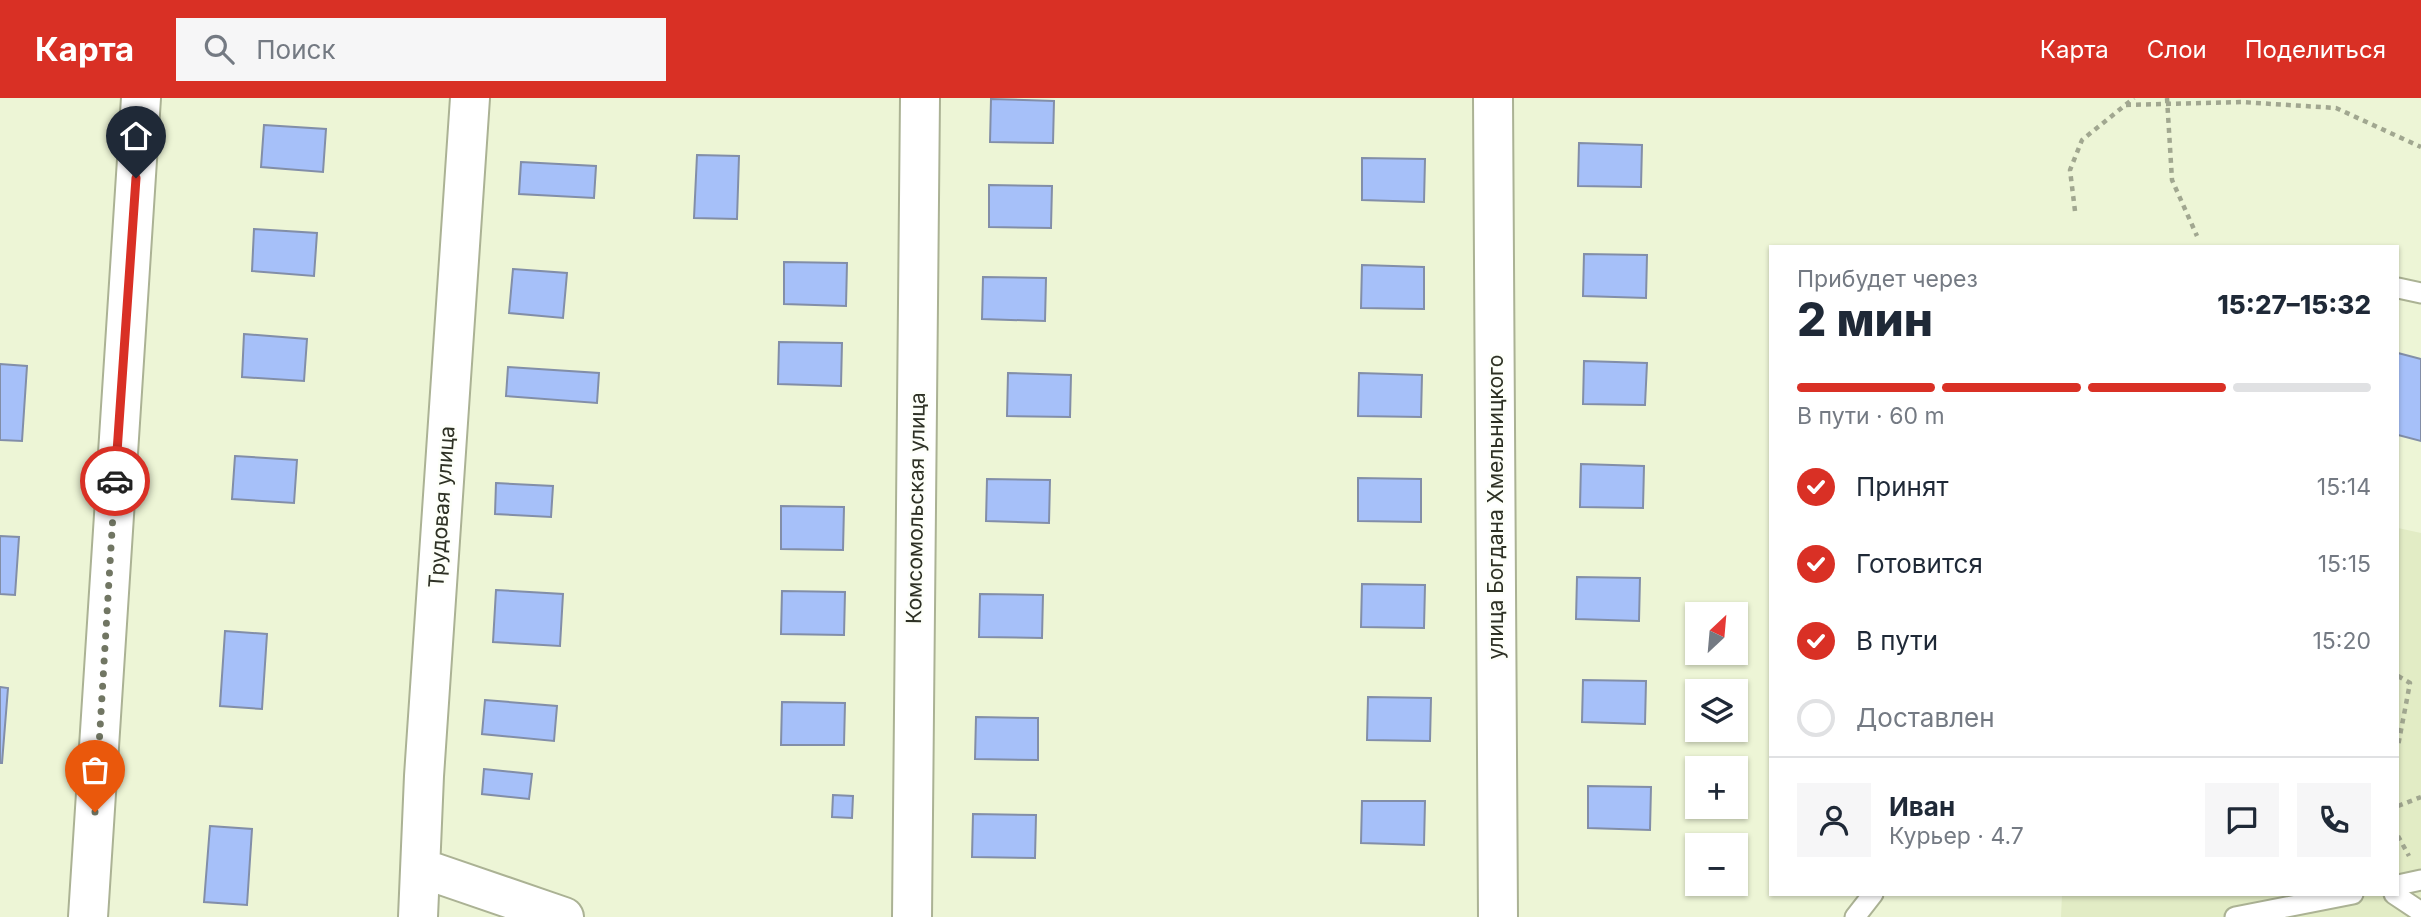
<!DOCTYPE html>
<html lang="ru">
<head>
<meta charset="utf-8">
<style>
	body { margin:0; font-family:Inter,sans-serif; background:#f6f6f7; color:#1f2937; height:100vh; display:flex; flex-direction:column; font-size:26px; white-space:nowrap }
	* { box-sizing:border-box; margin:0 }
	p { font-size:23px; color:#747a83 }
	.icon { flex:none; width:38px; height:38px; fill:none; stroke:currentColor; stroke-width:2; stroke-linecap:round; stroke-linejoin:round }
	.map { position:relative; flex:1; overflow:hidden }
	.details { position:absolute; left:1769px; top:147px; width:630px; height:651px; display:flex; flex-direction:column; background:#fff; border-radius:0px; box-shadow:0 2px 5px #0004 }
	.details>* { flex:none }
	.needle { width:46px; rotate:26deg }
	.fabs { position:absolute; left:1685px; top:504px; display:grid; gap:14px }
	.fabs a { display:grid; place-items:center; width:63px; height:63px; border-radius:0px; background:#fff; box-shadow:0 2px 5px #0004; font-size:35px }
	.pin { position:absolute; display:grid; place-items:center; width:60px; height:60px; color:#fff; margin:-72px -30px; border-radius:50% 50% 50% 0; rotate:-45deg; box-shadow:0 0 7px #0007 }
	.pin .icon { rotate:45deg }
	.courier { position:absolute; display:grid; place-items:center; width:70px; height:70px; margin:-35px; border:5px solid #d93025; border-radius:50%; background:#fff; color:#222; box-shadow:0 2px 9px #0007 }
	.headline em { font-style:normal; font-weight:800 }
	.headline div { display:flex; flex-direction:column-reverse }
	.headline { display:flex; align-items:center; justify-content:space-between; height:119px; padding:0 28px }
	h1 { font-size:46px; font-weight:800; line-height:52px }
	.bar { display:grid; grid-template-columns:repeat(4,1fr); gap:10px 7px; align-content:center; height:84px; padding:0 28px }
	.bar i { height:9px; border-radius:5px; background:#e0e1e3 }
	.bar .active { background:#d93025 }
	.bar p { grid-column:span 4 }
	.line { display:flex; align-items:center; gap:18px; padding:0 28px; border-top:2px solid #e0e1e3 }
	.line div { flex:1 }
	.round { display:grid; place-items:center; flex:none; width:74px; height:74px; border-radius:0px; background:#f6f6f7 }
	ol { padding:0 28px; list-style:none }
	li { display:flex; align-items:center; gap:21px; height:77px }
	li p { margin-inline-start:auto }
	li .icon { padding:7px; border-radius:50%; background:#d93025; color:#fff; stroke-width:4 }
	li:last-child { color:#747a83 }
	li i { width:38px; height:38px; border:4px solid #e0e1e3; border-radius:50% }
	header { display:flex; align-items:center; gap:42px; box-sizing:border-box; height:98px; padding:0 35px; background:#d93025; color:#fff }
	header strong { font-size:33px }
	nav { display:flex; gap:38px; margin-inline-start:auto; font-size:24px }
	.search { width:490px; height:63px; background:#f6f6f7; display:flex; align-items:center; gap:18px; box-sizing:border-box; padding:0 24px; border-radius:0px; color:#747a83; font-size:26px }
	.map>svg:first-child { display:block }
	.built { fill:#e2ecc5 }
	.building { fill:#a6c0f9; stroke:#828ea8; stroke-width:2 }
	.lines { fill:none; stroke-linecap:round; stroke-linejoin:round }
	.service-casing { stroke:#abb294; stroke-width:23 }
	.minor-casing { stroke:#abb294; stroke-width:42 }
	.tertiary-casing { stroke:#abb294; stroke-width:42 }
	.path { stroke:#a1a790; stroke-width:4.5; stroke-dasharray:5 5; stroke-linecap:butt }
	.service { stroke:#fff; stroke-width:19 }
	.minor { stroke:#fff; stroke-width:38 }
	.tertiary { stroke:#fff; stroke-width:38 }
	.done { stroke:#717663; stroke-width:7; stroke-dasharray:0 12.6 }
	.route { stroke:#d93025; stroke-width:9 }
	.labels { text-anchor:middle; stroke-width:5; stroke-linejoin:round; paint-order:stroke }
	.street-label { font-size:21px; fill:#2e3125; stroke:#fdfff9 }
</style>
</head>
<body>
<header>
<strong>Карта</strong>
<div class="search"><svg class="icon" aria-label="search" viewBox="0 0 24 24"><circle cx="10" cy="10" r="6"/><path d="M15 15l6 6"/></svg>Поиск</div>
<nav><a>Карта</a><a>Слои</a><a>Поделиться</a></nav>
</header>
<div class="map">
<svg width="2421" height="819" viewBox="0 0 2421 819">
	<rect width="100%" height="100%" fill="#edf5d6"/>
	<path class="built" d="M2398 430 2421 435V819H2061L2062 796H2398Z"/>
	<path class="building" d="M991 1 1054 3 1053 45 990 44Z
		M264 27 326 31 323 74 261 69Z
		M1579 45 1642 47 1641 89 1578 88Z
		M697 57 739 58 737 121 694 120Z
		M1362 60 1425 61 1424 104 1362 102Z
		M521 64 596 68 594 100 519 96Z
		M989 87 1052 88 1051 130 989 129Z
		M254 131 317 135 314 178 252 173Z
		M1584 156 1647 157 1646 200 1583 198Z
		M784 164 847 165 846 208 784 206Z
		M1362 167 1424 169V211L1361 210Z
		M513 171 567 175 563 220 509 215Z
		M983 179 1046 180 1045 223 982 221Z
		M244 236 307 241 304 283 242 279Z
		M779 244 842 245 841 288 778 286Z
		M2398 255 2421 261V343L2398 337Z
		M1584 263 1647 265 1645 307 1583 306Z
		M0 266 27 268 22 343 0 342Z
		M508 269 599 275 597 305 506 298Z
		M1008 275 1071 277 1070 319 1007 318Z
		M1359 275 1422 277 1421 319 1358 318Z
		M235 358 297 362 294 405 232 401Z
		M1581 366 1644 368 1643 410 1580 409Z
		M1358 380 1421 381V424L1358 423Z
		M987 381 1050 382 1049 425 986 423Z
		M496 385 553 388 551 419 495 416Z
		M781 408 844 409 843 452 781 451Z
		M0 438 19 439 15 497 0 496Z
		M1577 479 1640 480 1639 523 1576 521Z
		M1362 486 1425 487 1424 530 1361 529Z
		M496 492 563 496 560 548 493 544Z
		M782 493 845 494 844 537 781 536Z
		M980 496 1043 497 1042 540 979 539Z
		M225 533 267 536 262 611 220 608Z
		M1583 582 1646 583 1645 626 1582 624Z
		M0 589 8 590 2 665H0Z
		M1368 599 1431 600 1430 643 1367 642Z
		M485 602 557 608 554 643 482 636Z
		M782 604 845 605 844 647H781Z
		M976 619 1038 620V662L975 661Z
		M484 671 532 676 529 701 482 696Z
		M1588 688 1651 689 1650 732 1588 730Z
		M833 697 853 698 852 720 832 719Z
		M1362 703H1425L1424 747 1361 745Z
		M973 716 1036 717 1035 760 972 759Z
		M210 728 252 731 247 807 204 804Z"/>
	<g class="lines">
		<g class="service-casing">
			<path id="service" d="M2398 190 2421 195
				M2398 787 2421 782
				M2394 796 2421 814
				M1855 819 1873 796
				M2235 819 2353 796"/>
		</g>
		<g class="minor-casing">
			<path id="minor" d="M1493 0 1498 819
				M421 770 564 819
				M418 819 424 678 470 0
				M912 819 920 0"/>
		</g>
		<g class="tertiary-casing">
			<path id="tertiary" d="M88 819 141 0"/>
		</g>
		<path class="path" d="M2167 0 2172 82 2197 138
			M2126 7 2241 4 2336 10 2421 49
			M2075 113 2070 72 2082 42 2134 0
			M2398 578 2410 585 2398 648
			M2398 708 2421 699
			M2398 738 2409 758"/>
		<use href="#service" class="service"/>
		<use href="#minor" class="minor"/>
		<use href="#tertiary" class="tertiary"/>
	</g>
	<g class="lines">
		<path class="done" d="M95 714 115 383"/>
		<path class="route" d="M115 383 136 80"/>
	</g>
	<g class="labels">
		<g class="street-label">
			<text transform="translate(442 409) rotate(-86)" y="7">Трудовая улица</text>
			<text transform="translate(1496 409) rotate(-90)" y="7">улица Богдана Хмельницкого</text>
			<text transform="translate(916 410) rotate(-89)" y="7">Комсомольская улица</text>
		</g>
	</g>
</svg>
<div class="fabs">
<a><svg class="needle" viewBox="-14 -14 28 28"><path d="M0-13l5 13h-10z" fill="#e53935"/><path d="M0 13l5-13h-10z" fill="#747a83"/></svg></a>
<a><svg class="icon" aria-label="layers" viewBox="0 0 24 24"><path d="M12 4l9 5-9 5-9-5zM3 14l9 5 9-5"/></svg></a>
<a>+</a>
<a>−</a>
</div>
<div class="pin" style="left:95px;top:714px;background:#ea580c"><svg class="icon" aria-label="bag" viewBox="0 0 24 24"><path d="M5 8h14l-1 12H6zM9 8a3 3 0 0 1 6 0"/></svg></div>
<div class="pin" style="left:136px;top:80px;background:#1f2937"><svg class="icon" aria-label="home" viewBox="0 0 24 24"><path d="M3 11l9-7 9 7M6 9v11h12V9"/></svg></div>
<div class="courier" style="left:115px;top:383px"><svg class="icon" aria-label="car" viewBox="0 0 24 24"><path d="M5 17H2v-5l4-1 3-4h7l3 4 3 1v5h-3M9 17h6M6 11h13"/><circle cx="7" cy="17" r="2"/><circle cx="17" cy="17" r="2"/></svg></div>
<section class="details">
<div class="headline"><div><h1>2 мин</h1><p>Прибудет через</p></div><em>15:27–15:32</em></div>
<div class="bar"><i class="active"></i><i class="active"></i><i class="active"></i><i></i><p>В пути · 60 m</p></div>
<ol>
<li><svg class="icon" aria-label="check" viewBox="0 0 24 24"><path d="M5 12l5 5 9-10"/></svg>Принят<p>15:14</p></li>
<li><svg class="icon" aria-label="check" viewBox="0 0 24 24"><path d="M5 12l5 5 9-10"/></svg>Готовится<p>15:15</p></li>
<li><svg class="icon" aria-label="check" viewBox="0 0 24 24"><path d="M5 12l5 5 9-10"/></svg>В пути<p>15:20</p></li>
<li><i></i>Доставлен</li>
</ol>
<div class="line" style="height:126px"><a class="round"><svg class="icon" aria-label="person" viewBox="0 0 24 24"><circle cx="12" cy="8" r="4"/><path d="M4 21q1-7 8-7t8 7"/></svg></a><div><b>Иван</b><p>Курьер · 4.7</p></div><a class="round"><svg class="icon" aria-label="chat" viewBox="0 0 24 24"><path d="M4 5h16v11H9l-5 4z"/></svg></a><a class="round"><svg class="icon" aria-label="phone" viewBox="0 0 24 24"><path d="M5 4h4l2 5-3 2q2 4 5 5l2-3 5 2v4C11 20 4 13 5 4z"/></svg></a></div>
</section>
</div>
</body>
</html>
